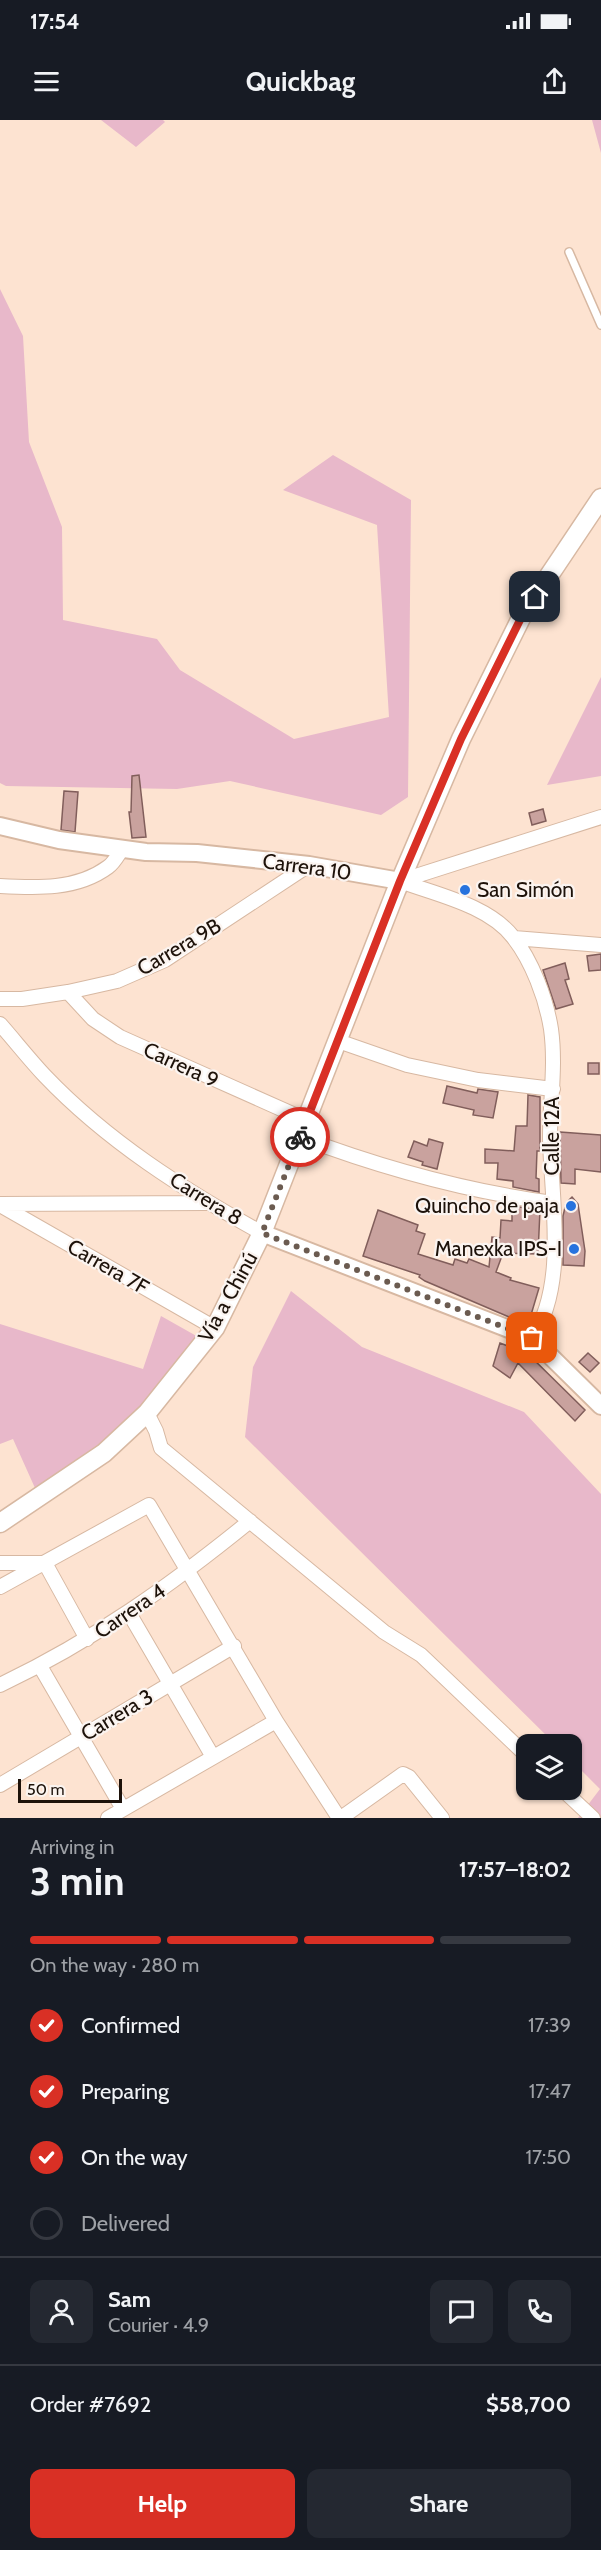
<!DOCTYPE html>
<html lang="en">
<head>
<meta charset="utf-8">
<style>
	body { margin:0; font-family:Cabin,sans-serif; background:#242831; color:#f1f3f6; height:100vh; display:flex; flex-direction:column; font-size:22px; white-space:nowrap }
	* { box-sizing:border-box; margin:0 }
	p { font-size:20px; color:#9ea1a6 }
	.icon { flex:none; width:33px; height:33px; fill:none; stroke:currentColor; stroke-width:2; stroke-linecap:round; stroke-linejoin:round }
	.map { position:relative; height:1698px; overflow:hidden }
	.panel { display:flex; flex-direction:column; background:#171b24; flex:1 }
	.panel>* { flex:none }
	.tools { position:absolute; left:516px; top:1614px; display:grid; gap:12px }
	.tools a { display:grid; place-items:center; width:66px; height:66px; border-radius:12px; background:#171b24; box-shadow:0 2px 4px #0004; font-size:30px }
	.scale { position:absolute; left:18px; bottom:15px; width:104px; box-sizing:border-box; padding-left:6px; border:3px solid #1d120a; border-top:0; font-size:16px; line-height:21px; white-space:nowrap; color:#1d120a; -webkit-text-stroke:4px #fbf4f0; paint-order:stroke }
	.pin { position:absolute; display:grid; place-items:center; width:51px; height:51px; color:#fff; margin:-26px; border-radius:12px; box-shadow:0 3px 9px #0006 }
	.courier { position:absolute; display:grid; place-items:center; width:60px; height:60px; margin:-30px; border:4px solid #d93025; border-radius:50%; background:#fff; color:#222; box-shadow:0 2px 8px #0007 }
	.summary em { font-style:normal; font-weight:700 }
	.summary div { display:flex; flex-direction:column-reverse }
	.summary { display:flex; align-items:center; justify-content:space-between; height:102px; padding:0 30px }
	h1 { font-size:39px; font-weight:700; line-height:45px }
	.bar { display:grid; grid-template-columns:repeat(4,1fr); gap:9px 6px; align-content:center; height:72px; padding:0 30px }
	.bar i { height:8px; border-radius:4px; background:#363941 }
	.bar .active { background:#d93025 }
	.bar p { grid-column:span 4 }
	.line { display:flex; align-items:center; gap:15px; padding:0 30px; border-top:2px solid #363941 }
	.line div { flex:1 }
	.round { display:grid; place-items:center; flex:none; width:63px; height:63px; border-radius:12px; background:#242831 }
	ol { padding:0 30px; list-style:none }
	li { display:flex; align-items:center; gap:18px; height:66px }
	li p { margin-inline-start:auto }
	li .icon { padding:6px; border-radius:50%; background:#d93025; color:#fff; stroke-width:4 }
	li:last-child { color:#9ea1a6 }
	li i { width:33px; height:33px; border:3px solid #363941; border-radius:50% }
	.button { display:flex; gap:12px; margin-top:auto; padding:12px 30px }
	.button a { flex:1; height:69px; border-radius:12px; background:#d93025; color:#fff; font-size:24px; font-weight:700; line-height:69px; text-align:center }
	.button a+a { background:#242831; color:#f1f3f6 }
	.status { display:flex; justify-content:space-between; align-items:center; height:42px; padding:0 30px; background:#171b24; direction:ltr }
	.status svg { height:16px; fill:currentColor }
	header { display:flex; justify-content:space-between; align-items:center; height:78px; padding:0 30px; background:#171b24; font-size:27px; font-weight:700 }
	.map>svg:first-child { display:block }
	.green { fill:#e8b8ca }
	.building { fill:#c9a29e; stroke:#815e5b; stroke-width:1.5 }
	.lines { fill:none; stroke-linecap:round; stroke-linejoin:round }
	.service-casing { stroke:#d7b8a2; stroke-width:10 }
	.minor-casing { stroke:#d7b8a2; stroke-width:16 }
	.tertiary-casing { stroke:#d7b8a2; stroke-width:20 }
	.secondary-casing { stroke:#d7b8a2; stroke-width:21 }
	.service { stroke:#fff; stroke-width:7 }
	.minor { stroke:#fff; stroke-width:14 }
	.tertiary { stroke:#fff; stroke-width:16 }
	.secondary { stroke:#fff; stroke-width:18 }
	.done { stroke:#6b5b50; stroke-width:6; stroke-dasharray:0 10.8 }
	.route { stroke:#d93025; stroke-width:8 }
	.poi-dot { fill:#2773de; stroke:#fbf4f0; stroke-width:2 }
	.labels { text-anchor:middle; stroke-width:4.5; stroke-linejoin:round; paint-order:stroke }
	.street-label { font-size:21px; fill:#1d120a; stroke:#fbf4f0 }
	.poi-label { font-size:21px; fill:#1d120a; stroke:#fbf4f0; text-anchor:end }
</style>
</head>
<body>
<div class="status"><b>17:54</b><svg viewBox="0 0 49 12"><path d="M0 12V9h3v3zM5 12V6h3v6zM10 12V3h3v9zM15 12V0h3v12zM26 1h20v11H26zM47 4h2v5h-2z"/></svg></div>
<header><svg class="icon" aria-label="menu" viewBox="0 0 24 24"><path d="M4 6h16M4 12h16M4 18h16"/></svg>Quickbag<svg class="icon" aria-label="share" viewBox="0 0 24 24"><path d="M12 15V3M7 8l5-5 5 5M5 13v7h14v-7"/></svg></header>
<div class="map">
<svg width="601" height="1698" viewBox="0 0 601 1698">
	<rect width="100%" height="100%" fill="#fde3d1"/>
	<path class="green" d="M101 0H163L165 2 136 27Z
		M592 0H601V33Z
		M0 169 23 216 29 322 62 407 63 500 157 519 180 550 294 619 389 597 377 405 283 370 333 335 411 380 408 677 381 695 230 661 177 669 6 666 0 663Z
		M601 557V656L547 665Z
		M291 1171 362 1227 524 1292 601 1374V1698H578L600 1669 572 1641V1624H555L245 1317 253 1247Z
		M161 1196 200 1218 141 1291 94 1330 35 1368 13 1319 0 1324V1204L143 1249Z"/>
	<path class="building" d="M139 655 146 717 132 718 129 692H131L132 656Z
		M64 671 78 672 75 712 61 710Z
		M543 689 546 701 532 705 529 693Z
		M601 834V850L589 851 587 836Z
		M565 843 569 859 565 860 573 884 556 889 543 850Z
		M588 943H599V954H588Z
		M447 966 477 973 478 969 498 972 493 998 473 995 474 990 443 983Z
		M528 975 540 977V1031H537L536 1058 539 1059V1072L513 1067V1061L497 1059 498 1043H485V1029L514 1031 516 1006H527Z
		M560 1012 601 1015V1052L575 1049V1064L561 1063Z
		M429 1019 443 1023 437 1049 422 1045 423 1042 408 1037 414 1021 427 1026Z
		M572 1077 578 1084 585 1131 584 1146 563 1145V1096L566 1083Z
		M512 1086 540 1090 538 1134 503 1133 496 1152 511 1158 510 1160 539 1168 528 1205 425 1161 419 1157 420 1155 363 1136 378 1090 418 1105 416 1111 425 1114 418 1134 453 1145 455 1139 467 1143 469 1139 489 1147 492 1117 500 1118 501 1100 512 1101Z
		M500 1223 528 1234 585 1290 575 1301 518 1243 510 1258 493 1246Z
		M588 1233 599 1243 590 1252 579 1242Z"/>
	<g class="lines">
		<g class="service-casing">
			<path id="service" d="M569 132 601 205"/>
		</g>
		<g class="minor-casing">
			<path id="minor" d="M400 761C437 775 488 785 513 817 532 841 546 878 551 909 556 945 550 981 550 1018 551 1079 568 1165 532 1218
				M400 761 601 697
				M0 766C37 768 77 770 108 747 114 743 118 735 122 729
				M514 818 601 825
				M68 872 93 899 120 917 306 1000
				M0 879H22L68 872 117 861 165 840 309 745
				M0 904C15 921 29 939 45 956 107 1021 184 1070 262 1113
				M338 921 407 945 478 960 553 969
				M300 1017C382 1048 465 1071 553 1083
				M0 1084 206 1083
				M0 1085 215 1208
				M147 1293 156 1311 161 1328 384 1512 421 1535 526 1635
				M0 1443H45L87 1519
				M0 1467 149 1385 276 1601 339 1698
				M129 1493 213 1637
				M40 1546 123 1689
				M0 1565C94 1520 170 1466 250 1401
				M0 1665 234 1526
				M563 1670 593 1698
				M108 1698 276 1601
				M341 1698 403 1654 409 1657 442 1698"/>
		</g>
		<g class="tertiary-casing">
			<path id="tertiary" d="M0 706 59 720 146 732 197 733 309 745 400 761
				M262 1113 532 1218 601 1286"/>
		</g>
		<g class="secondary-casing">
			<path id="secondary" d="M0 1403 104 1333 147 1293 215 1208 262 1113 396 771 461 619 522 496 601 378"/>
		</g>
		<use href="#service" class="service"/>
		<use href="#minor" class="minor"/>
		<use href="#tertiary" class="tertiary"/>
		<use href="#secondary" class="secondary"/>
	</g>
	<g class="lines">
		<path class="done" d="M300 1017 262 1113 532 1218"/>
		<path class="route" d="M300 1017 400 761 461 619 522 496 535 477"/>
	</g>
	<g class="poi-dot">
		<circle cx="465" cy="770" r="6"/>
		<circle cx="571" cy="1086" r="6"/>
		<circle cx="574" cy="1129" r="6"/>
	</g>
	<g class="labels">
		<g class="street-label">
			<text transform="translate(307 747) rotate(8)" y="7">Carrera 10</text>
			<text transform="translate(179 827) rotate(-30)" y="7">Carrera 9B</text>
			<text transform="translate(181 945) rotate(25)" y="7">Carrera 9</text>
			<text transform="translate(552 1016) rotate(-90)" y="7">Calle 12A</text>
			<text transform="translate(206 1079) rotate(32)" y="7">Carrera 8</text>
			<text transform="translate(108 1147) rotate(30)" y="7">Carrera 7F</text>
			<text transform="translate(228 1177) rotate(-61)" y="7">Vía a Chinú</text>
			<text transform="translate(130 1491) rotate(-34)" y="7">Carrera 4</text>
			<text transform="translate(117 1595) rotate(-31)" y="7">Carrera 3</text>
		</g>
		<g class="poi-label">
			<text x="477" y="777" text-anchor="start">San Simón</text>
			<text x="559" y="1093">Quincho de paja</text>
			<text x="562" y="1136">Manexka IPS-I</text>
		</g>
	</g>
</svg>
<div class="tools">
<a><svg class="icon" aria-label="layers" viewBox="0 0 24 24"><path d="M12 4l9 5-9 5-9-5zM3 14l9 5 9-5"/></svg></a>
</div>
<div class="scale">50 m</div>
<div class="pin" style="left:532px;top:1218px;background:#ea580c"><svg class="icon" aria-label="bag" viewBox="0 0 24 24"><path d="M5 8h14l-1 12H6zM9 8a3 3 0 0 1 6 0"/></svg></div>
<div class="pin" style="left:535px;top:477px;background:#1f2937"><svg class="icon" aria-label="home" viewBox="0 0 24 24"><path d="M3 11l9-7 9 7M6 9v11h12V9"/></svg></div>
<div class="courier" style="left:300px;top:1017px"><svg class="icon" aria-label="bike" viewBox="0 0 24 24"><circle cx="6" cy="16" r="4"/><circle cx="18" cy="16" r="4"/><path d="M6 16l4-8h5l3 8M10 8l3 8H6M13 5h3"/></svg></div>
</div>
<section class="panel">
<div class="summary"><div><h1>3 min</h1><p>Arriving in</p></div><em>17:57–18:02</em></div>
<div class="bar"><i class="active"></i><i class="active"></i><i class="active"></i><i></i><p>On the way · 280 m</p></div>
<ol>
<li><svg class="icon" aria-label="check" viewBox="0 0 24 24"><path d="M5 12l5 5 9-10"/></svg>Confirmed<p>17:39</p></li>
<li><svg class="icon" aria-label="check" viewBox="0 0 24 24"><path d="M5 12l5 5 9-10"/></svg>Preparing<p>17:47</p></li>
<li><svg class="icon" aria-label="check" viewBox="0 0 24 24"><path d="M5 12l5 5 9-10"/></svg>On the way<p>17:50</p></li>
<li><i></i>Delivered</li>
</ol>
<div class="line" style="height:108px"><a class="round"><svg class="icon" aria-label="person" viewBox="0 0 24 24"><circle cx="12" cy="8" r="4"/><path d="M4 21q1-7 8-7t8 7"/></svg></a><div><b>Sam</b><p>Courier · 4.9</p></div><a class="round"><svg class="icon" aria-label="chat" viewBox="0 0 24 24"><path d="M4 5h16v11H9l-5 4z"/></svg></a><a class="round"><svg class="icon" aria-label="phone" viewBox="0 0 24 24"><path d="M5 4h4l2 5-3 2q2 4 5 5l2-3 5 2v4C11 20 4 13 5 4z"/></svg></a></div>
<div class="line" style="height:78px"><div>Order #7692</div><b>$58,700</b></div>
<div class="button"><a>Help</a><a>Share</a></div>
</section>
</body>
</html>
